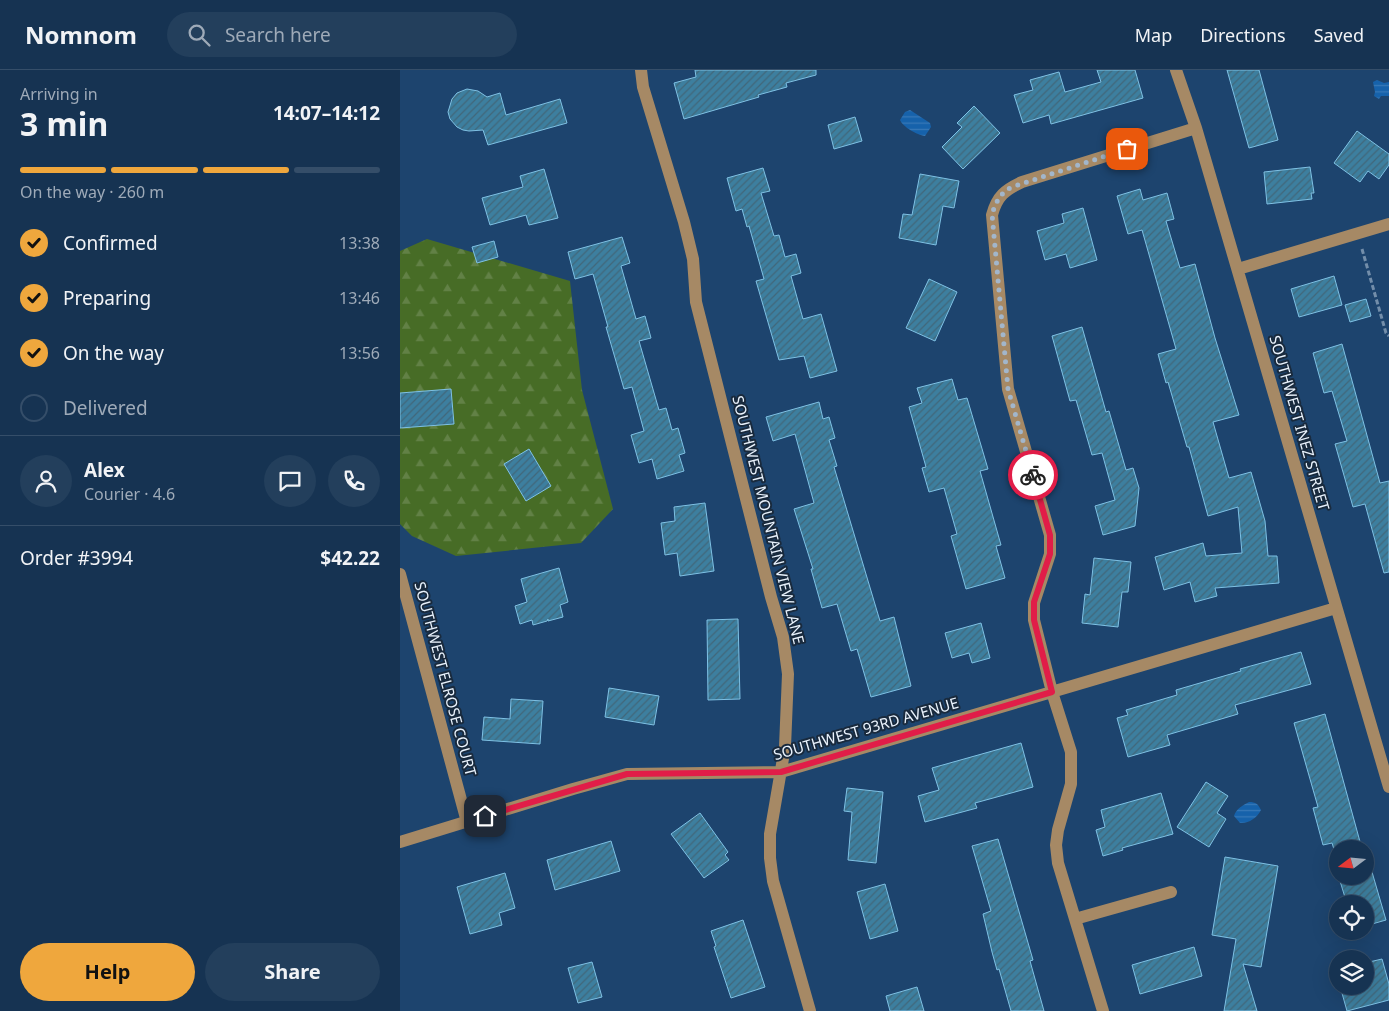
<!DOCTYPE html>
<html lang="en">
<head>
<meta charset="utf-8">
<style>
	body { margin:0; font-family:"Noto Sans",sans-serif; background:#233f5c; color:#f1f3f6; height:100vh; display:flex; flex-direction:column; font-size:19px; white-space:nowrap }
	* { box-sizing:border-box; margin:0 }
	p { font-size:16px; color:#9eaab8 }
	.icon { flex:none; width:28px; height:28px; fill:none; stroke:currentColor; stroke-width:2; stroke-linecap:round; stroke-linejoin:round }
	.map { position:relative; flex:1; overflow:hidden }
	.details { display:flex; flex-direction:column; background:#163352; width:400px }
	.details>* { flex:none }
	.needle { width:32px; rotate:254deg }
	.controls { position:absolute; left:929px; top:770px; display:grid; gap:10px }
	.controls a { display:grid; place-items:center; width:45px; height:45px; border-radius:50%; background:#163352; box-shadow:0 5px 20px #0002,0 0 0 1px #354e69; font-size:25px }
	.pin { position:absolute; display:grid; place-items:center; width:42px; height:42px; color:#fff; margin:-21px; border-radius:10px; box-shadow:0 2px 8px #0006 }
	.courier { position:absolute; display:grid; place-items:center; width:50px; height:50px; margin:-25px; border:4px solid #e11d48; border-radius:50%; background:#fff; color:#222; box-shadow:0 1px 6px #0007 }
	.headline em { font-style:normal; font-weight:700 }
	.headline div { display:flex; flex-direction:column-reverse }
	.headline { display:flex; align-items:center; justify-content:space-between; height:85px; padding:0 20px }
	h1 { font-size:32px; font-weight:700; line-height:38px }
	.bar { display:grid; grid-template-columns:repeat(4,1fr); gap:8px 5px; align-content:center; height:60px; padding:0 20px }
	.bar i { height:6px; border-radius:4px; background:#354e69 }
	.bar .selected { background:#efa73d }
	.bar p { grid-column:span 4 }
	.line { display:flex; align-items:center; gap:12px; padding:0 20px; border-top:1px solid #354e69 }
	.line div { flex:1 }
	.round { display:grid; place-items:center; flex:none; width:52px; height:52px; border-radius:26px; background:#233f5c }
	ol { padding:0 20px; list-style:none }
	li { display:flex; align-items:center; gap:15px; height:55px }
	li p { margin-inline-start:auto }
	li .icon { padding:5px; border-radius:50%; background:#efa73d; color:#111; stroke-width:4 }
	li:last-child { color:#9eaab8 }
	li i { width:28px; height:28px; border:2px solid #354e69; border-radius:50% }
	.primary-button { display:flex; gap:10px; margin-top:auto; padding:10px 20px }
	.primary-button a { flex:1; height:58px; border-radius:30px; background:#efa73d; color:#111; font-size:20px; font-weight:700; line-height:58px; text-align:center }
	.primary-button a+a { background:#233f5c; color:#f1f3f6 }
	header { display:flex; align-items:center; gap:30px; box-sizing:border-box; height:70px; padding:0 25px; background:#163352; border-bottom:1px solid #354e69 }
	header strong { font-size:24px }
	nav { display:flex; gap:28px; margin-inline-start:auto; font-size:18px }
	.search { width:350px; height:45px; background:#233f5c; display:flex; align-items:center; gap:12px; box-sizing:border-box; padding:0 18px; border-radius:28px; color:#9eaab8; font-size:19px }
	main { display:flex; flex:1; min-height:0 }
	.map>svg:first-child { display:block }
	.forest { fill:url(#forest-firs) }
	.water { fill:url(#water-rules) }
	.building { fill:url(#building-hatch); stroke:#7fc1e4 }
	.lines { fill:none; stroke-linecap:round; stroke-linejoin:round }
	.path { stroke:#738eaa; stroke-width:3; stroke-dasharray:5 2.5; stroke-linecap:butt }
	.minor { stroke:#a68965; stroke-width:12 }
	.done { stroke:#a2b6cb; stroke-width:5; stroke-dasharray:0 9 }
	.route { stroke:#e11d48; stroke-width:6 }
	.labels { text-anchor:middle; stroke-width:4; stroke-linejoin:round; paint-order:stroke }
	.street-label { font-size:15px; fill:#eaf3fd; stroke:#192a3d }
</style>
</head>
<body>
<header>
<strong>Nomnom</strong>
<div class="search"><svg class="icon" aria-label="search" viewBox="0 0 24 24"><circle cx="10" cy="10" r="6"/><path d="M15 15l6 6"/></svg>Search here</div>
<nav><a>Map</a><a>Directions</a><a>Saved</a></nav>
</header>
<main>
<section class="details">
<div class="headline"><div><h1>3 min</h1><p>Arriving in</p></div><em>14:07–14:12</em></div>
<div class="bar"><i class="selected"></i><i class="selected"></i><i class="selected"></i><i></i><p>On the way · 260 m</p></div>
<ol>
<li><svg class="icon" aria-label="check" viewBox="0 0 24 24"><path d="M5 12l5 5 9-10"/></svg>Confirmed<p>13:38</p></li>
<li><svg class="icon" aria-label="check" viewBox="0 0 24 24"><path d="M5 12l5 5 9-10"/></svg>Preparing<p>13:46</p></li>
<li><svg class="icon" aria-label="check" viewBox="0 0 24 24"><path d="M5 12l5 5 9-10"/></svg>On the way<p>13:56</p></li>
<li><i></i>Delivered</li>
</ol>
<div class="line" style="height:90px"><a class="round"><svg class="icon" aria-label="person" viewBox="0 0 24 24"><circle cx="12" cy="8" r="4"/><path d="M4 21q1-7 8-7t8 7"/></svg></a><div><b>Alex</b><p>Courier · 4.6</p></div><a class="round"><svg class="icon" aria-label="chat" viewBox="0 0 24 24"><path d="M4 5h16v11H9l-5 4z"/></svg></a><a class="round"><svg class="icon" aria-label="phone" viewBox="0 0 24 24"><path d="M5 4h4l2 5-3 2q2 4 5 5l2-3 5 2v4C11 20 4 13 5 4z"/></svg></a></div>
<div class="line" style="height:65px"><div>Order #3994</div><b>$42.22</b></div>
<div class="primary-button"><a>Help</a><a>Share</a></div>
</section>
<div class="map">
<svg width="989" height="941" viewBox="0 0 989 941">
	<defs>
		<pattern id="forest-firs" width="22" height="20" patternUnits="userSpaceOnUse" patternTransform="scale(1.25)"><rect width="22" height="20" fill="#476c26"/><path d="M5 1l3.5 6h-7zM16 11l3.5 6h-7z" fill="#628146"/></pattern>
		<pattern id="water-rules" width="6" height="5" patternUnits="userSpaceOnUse" patternTransform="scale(1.25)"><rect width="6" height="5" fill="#1662ab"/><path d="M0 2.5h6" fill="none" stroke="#3879b7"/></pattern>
		<pattern id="building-hatch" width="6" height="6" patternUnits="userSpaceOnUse" patternTransform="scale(1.25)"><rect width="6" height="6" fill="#3d7f9f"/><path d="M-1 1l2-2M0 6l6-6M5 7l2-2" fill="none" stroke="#41677a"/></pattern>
	</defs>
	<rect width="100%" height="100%" fill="#1d446e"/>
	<path class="forest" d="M27 169 170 211 182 320 213 439 181 473 56 486 12 466 0 454V181Z"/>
	<path class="water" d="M977 10 984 13 989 12V26H981L979 29 974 26 975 22 973 12Z
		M510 40 530 53 531 57 525 66C517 65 503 57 500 50L505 42Z
		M849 732C856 732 858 734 861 740 857 748 848 754 840 753L834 746C836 739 843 735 849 732Z"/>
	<path class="building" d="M295 0H416V5L386 13 387 17 358 25 359 27 284 49 274 13 296 7Z
		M697 0H735L743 28 651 54 649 45 623 53 614 25 633 20 630 10 659 2 665 22 701 12Z
		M827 0H859L878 70 849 78Z
		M67 19 78 21 87 27 100 23 106 45 160 29 167 53 88 75 83 60 69 61 63 60 57 57 50 49 48 42 52 29 57 23Z
		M574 36 600 63 563 99 542 77 562 57 557 53Z
		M455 47 462 71 434 79 428 55Z
		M957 61 989 84V95L979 109 968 101 960 112 934 93Z
		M910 97 914 123H911L912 129 867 134 864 102Z
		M363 98 370 121 361 123 374 166 379 165 385 187 396 184 401 203 391 206 403 249 421 244 437 301 410 308 404 286 379 290 356 211 364 209 349 156 347 157 342 139 336 141 327 108Z
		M144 99 158 148 129 155 126 145 90 155 82 128 123 117 120 106Z
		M520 104 559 111 554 138 543 136 536 175 499 168 503 144 512 145Z
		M740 119 743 130 767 123 774 149 766 151 780 198 795 194 815 268 839 345 813 352 829 408 851 402 865 451 868 486H877L879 513 815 518 817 526 795 532 790 512 764 520 755 487 803 473 806 486 842 483 838 437 808 446 789 377H787L768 312 766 313 758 284 776 279 742 160 728 164 717 126Z
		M683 138 697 190 670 198 666 184 645 190 637 161 664 153 662 144Z
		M222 167 230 193 221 196 236 249 245 246 251 268 239 271 259 340 266 338 272 360 278 358 285 383 279 385 284 401 257 409 252 389 239 393 231 365 244 361 232 317 224 319 206 257H208L193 204 175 209 168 182Z
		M94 171 98 187 77 193 72 177Z
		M934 206 942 235 899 247 891 219Z
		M529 209 557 222 535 271 506 258Z
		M966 229 971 246 950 252 945 235Z
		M682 257 706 342 709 341 726 400 733 398 739 418 735 456 703 465 695 436 715 430 702 383 692 385 676 330 670 331 652 266Z
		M942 274 980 413 989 411V502L984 503 965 434 953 437 935 374 947 371 932 321 924 323 913 283Z
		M552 309 558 330 567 328 588 399 580 401 601 475 596 476 605 508 566 519 551 466 557 464 544 418 529 422 522 398 526 397 509 337 522 333 517 318Z
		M51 319 54 354 0 358V323Z
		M419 332 423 349 429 347 435 368 429 370 437 396 434 397 480 551 494 547 511 616 471 627 457 579 451 581 437 534 422 538 411 499H413L394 439 414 433 395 364 373 371 366 347Z
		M129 379 151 416 126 431 104 394Z
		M305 433 314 501 280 506 277 483 265 485 261 453 275 451 274 437Z
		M694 488 731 492 728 522H722L718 557 682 553 685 524 690 525Z
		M159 498 168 532 160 535 163 547 148 551V549L147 551 133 555 132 550 120 554 115 536 127 532 121 509Z
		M338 549 340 629 308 630 307 550Z
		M581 553 590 588 572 593 569 583 552 588 545 563Z
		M901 582 911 614 835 635 838 644 767 665 770 675 728 687 717 648 728 645 726 640 777 625 776 620 841 601 840 599Z
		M209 618 259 626 254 655 205 647Z
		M111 629 143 631 140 674 82 670 84 647 110 649Z
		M925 644 962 779H938V792L932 773 923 775 913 738 918 737 894 653Z
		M621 673 633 717 575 733 577 738 525 752 518 726 539 720 532 698Z
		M806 712 828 726 817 743 826 749 809 777 777 757Z
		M447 718 483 722 476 793 448 790 452 742 444 741Z
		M761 723 773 764 722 778 723 780 703 786 696 760 705 757 701 740Z
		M300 743 328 782 325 785 329 790 304 808 271 764Z
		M598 769 633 890 630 891 644 941H611L599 899 597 900 592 882 583 844 591 841 572 776Z
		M211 771 220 801 155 820 147 790Z
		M825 787 878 796 861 897 843 894 857 941H824L836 869 812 865Z
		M965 788 969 803 972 802 986 850 965 856V834H947L940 811H943L942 806H965Z
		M105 803 115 838 99 843 102 855 70 864 57 817Z
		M485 814 498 861 470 869 457 822Z
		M343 850 365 917 331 928 314 877 316 876 311 861Z
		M794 877 802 906 740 924 732 895Z
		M982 889 989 914V930L947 941 940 916H965V893Z
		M192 892 202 927 178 933 168 898Z
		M517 917 524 941H490L486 926Z"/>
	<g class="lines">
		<path class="path" d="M962 179 986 263 989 266"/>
		<path class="minor" d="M241 0 243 17 284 152 293 189 296 232 371 527 383 567 388 604 385 677 370 764V788L373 811 410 941
			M776 0 796 58 989 717
			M838 199 989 154
			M0 504 67 752
			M0 772 173 719 227 704 381 702 936 538
			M675 849 771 822
			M703 941 658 793 656 775 658 760 671 714V682L652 622 634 550V533L650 484V465L608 319 592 145C597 126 605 120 622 112L796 58"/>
	</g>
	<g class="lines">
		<path class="done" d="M633 405 608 319 592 144C596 132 600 123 612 117L727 79"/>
		<path class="route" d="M85 746 227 704 381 702 652 622 634 550V532L650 484V465L633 405"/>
	</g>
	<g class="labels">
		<g class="street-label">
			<text transform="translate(899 353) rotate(74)" y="5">SOUTHWEST INEZ STREET</text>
			<text transform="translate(368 450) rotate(76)" y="5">SOUTHWEST MOUNTAIN VIEW LANE</text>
			<text transform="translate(45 609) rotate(75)" y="5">SOUTHWEST ELROSE COURT</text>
			<text transform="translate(466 659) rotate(-16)" y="5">SOUTHWEST 93RD AVENUE</text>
		</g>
	</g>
</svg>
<div class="controls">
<a><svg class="needle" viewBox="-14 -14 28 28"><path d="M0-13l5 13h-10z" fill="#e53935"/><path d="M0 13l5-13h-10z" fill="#9eaab8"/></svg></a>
<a><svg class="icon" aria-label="locate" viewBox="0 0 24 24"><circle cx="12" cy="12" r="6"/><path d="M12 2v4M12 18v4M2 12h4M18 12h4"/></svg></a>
<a><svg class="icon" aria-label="layers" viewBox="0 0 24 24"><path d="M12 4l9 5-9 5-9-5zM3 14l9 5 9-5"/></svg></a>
</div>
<div class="pin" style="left:727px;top:79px;background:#ea580c"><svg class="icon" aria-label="bag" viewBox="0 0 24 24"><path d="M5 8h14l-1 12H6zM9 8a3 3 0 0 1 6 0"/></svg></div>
<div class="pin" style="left:85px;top:746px;background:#1f2937"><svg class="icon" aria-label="home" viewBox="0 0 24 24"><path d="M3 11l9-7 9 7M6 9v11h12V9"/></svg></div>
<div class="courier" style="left:633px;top:405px"><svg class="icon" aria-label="bike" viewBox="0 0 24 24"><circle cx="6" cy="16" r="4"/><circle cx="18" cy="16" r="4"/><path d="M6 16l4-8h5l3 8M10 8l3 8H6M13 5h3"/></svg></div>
</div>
</main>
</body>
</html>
